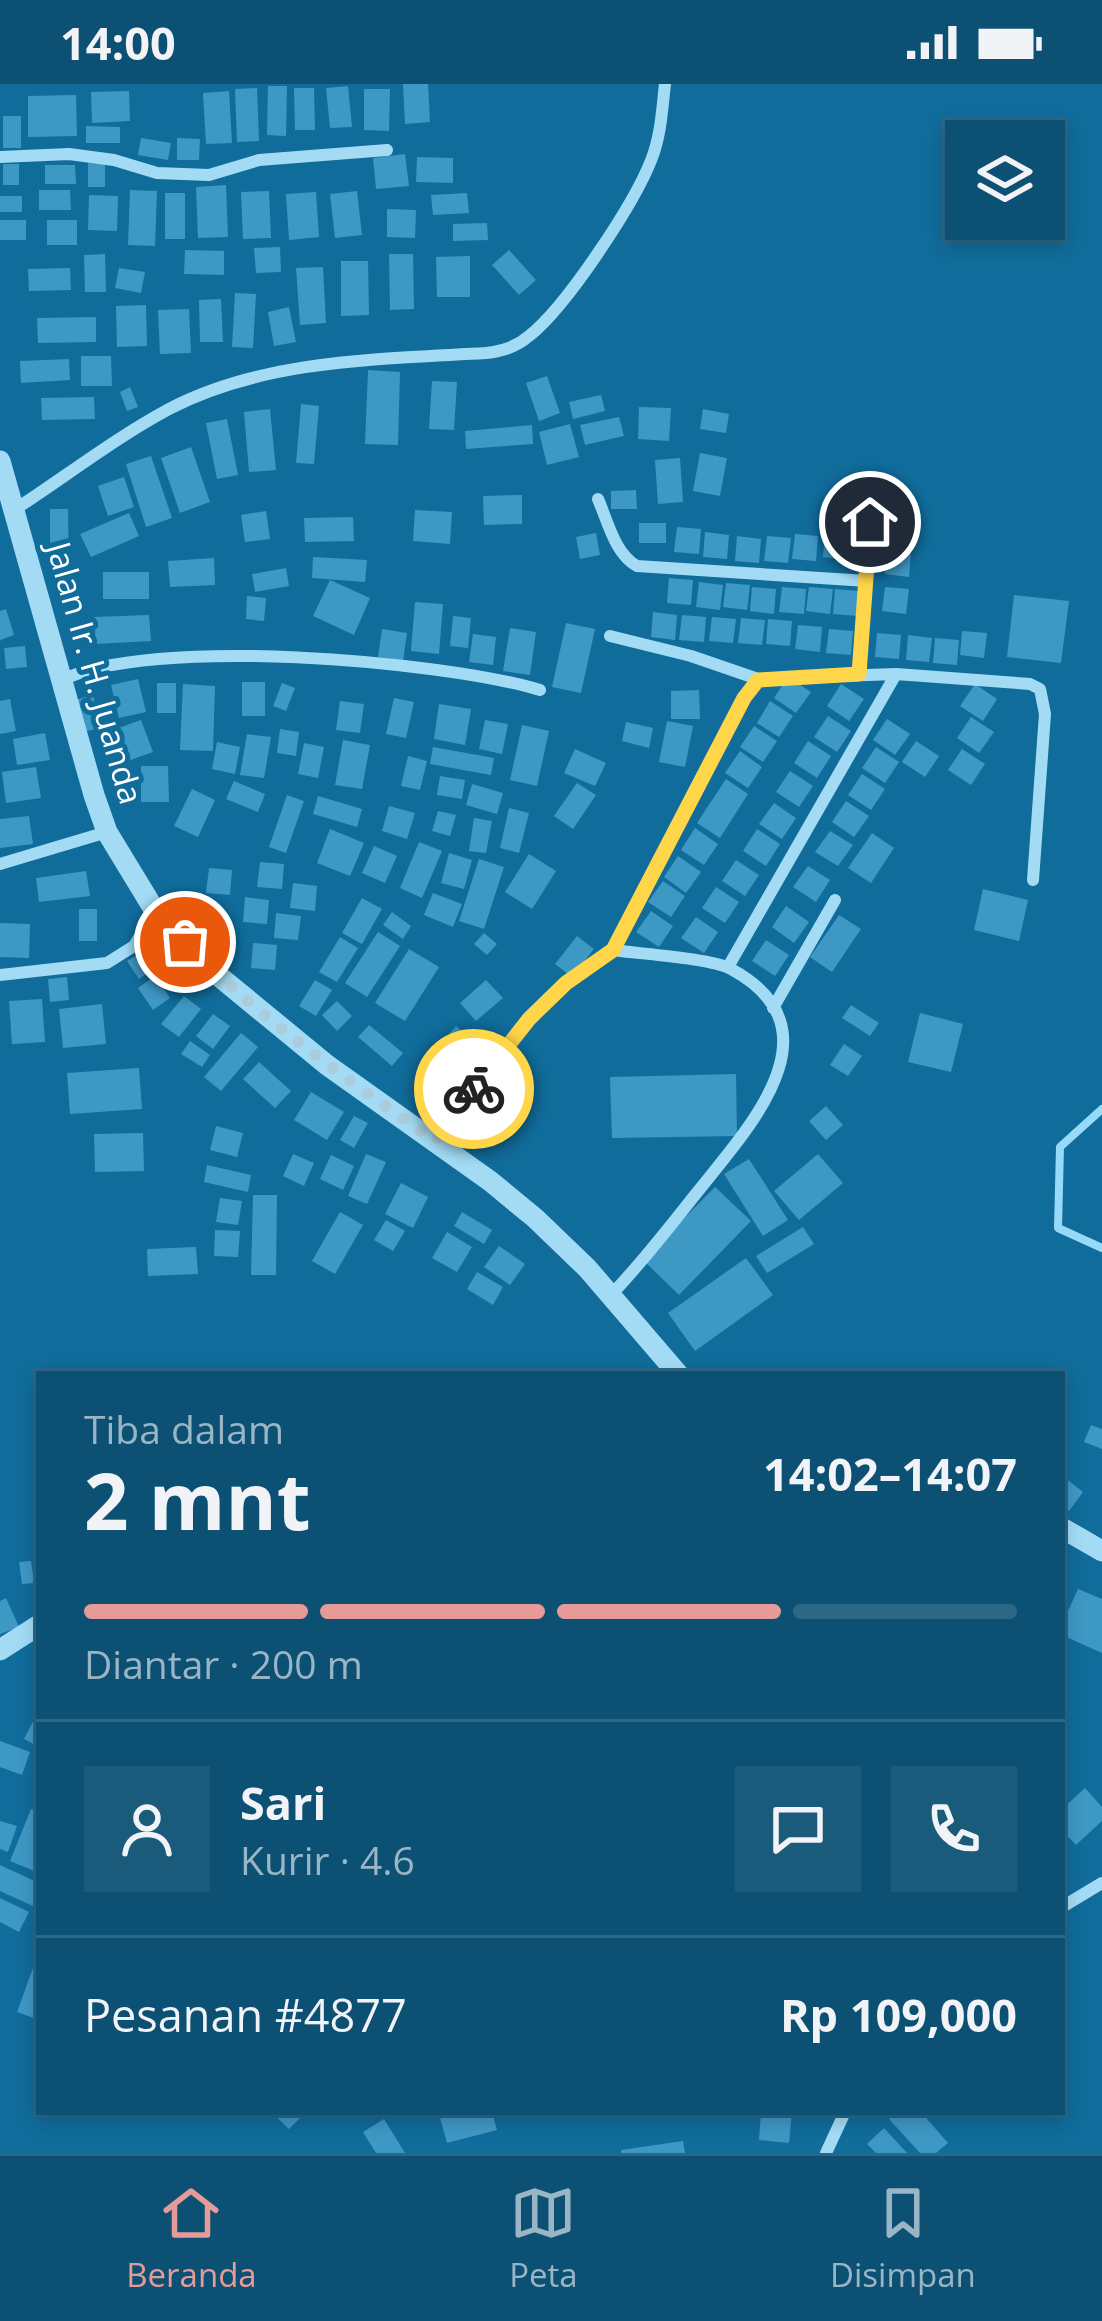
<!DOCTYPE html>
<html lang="id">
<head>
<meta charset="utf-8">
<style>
	body { margin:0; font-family:"Open Sans",sans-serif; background:#1a5b7c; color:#f1f3f6; height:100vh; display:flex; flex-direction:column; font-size:45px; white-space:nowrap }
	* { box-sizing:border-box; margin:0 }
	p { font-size:39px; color:#9ab5c5 }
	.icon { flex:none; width:66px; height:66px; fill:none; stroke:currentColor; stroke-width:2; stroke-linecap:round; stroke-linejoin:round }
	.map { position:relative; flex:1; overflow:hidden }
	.sheet { position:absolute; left:36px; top:1287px; width:1029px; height:744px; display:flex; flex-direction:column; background:#0c5174; border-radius:0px; box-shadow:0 6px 18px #0003,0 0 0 3px #2c6886 }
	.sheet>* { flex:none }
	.controls { position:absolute; left:945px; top:36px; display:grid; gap:24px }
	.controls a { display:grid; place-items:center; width:120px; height:120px; border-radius:0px; background:#0c5174; box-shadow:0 6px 18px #0003,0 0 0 3px #2c6886; font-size:60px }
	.pin { position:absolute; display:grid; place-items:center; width:102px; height:102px; color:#fff; margin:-51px; border:6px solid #fff; border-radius:50%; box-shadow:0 3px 12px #0007 }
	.courier { position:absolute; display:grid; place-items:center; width:120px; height:120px; margin:-60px; border:9px solid #ffd54a; border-radius:50%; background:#fff; color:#222; box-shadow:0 3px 15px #0007 }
	.summary em { font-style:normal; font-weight:700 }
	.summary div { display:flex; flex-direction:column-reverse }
	.summary { display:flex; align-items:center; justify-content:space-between; height:204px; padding:0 48px }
	h1 { font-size:78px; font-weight:700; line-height:90px }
	.bar { display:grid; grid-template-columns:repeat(4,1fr); gap:18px 12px; align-content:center; height:144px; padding:0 48px }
	.bar i { height:15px; border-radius:9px; background:#2c6886 }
	.bar .active { background:#e69b98 }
	.bar p { grid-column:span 4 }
	.line { display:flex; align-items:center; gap:30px; padding:0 48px; border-top:3px solid #2c6886 }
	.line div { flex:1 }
	.round { display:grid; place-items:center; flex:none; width:126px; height:126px; border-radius:0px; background:#1a5b7c }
	.status { display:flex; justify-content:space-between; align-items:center; height:84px; padding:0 60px; background:#0c5174; direction:ltr }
	.status svg { height:33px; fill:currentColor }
	.dock { display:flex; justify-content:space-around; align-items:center; height:168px; border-top:3px solid #2c6886; background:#0c5174; font-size:33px; color:#9ab5c5 }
	.dock a { display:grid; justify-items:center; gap:6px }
	.dock .active { color:#e69b98 }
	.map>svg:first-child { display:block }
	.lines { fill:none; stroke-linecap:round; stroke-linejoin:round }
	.stream { stroke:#95daf8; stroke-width:8 }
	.building { fill:#3e98c4 }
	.minor { stroke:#a3dbf5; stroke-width:12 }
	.tertiary { stroke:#a3dbf5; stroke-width:21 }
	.done { stroke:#abccdc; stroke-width:12; stroke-dasharray:0 21.6 }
	.route { stroke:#ffd54a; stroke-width:15 }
	.labels { text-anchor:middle; stroke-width:10; stroke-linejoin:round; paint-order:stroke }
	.street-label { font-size:33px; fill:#fff; stroke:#106c9b }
</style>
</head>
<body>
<div class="status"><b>14:00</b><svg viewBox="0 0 49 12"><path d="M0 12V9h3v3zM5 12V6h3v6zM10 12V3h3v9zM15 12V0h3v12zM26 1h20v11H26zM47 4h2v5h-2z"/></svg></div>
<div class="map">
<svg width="1102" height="2069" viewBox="0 0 1102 2069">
	<rect width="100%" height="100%" fill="#106c9b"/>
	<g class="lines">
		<path class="stream" d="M1102 1025 1060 1063 1058 1144 1102 1164"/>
	</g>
	<path class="building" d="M403 0H428L430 38 405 40Z
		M268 2H287L286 52 267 51Z
		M348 2 352 43 330 44 326 4Z
		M257 4 259 57 237 58 235 5Z
		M294 4H314L315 46H295Z
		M364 5H390L389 47 364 46Z
		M129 7 130 37 92 39 91 8Z
		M229 7 232 59 206 60 203 9Z
		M76 11 77 52 28 53V12Z
		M3 32H21V64H3Z
		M86 42 120 43V59H86Z
		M141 54 171 59 168 76 138 71Z
		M177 54 200 55 199 76H177Z
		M405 70 409 102 376 105 373 74Z
		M417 73 453 74V99L416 98Z
		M88 79 105 80V103H88Z
		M3 80H19V101H3Z
		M45 81H75L76 100H45Z
		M226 101 228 153 198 154 196 103Z
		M39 106H70L71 126H39Z
		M130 106 157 107 155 162 128 161Z
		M269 107 271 154 243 155 241 108Z
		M357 107 362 151 335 154 330 110Z
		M316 108 319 153 289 156 286 110Z
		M165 109H185V155H165Z
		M467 109 469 129 433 131 431 111Z
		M89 111 118 112 117 147 88 146Z
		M0 112H22V128H0Z
		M387 125 416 126 415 154 387 153Z
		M0 136H26V156H0Z
		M47 136H77V161H47Z
		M487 139 488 156 453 157V140Z
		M280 163 281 188 256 189 254 164Z
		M185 166 224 167V191L184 190Z
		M509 166 536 196 519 211 492 181Z
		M105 170 106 208H85L84 171Z
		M389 170H413L414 225 390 226Z
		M470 172V213H437L436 173Z
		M341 177H368L369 231 341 232Z
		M323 183 326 239 300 241 296 184Z
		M70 184 71 206 29 207 28 185Z
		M119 184 145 188 141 209 115 204Z
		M235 209 256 210 253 264 232 263Z
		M221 215 223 258H200L199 216Z
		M146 221 147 262 117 263 116 222Z
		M289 223 296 258 274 262 268 228Z
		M189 225 191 269 160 270 158 226Z
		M96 233V258L38 259 37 234Z
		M81 272H111L112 302H81Z
		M69 275 70 296 21 299 20 277Z
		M368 286 400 288 398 361 365 360Z
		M547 292 560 329 539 337 526 299Z
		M432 297 457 298 454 346 429 345Z
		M130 303 138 323 127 327 120 308Z
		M601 311 605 327 573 335 569 318Z
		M94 313 95 335 42 336 41 314Z
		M301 320 319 322 314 380 296 379Z
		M639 323 671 324 669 357 638 355Z
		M270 325 276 386 249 388 244 328Z
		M703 325 729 330 726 349 700 345Z
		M619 333 624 352 585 361 580 341Z
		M227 335 238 391 217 395 206 339Z
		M570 340 579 373 547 381 539 348Z
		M532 341 533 360 466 365 465 347Z
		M191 363 210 418 180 429 161 374Z
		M700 369 727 374 720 412 693 407Z
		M151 372 172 434 146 443 126 380Z
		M680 374 683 418 658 420 655 376Z
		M124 393 134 423 108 432 98 402Z
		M636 406 637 425H611V407Z
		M522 411V440L484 441 483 412Z
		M50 425H68L69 486 50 487Z
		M415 426 452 428 450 460 413 457Z
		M266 427 270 455 245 458 241 431Z
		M129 429 139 452 91 473 80 450Z
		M893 431 917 433 915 458 891 456Z
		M353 433 354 457 305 458 304 434Z
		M639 439H666V459H639Z
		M677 443 701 445 699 470 674 468Z
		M705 448 729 451 727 475 703 473Z
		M825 448 849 451 847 476 823 473Z
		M596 449 600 471 580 475 576 453Z
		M795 450 818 452 816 477 792 475Z
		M737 452 761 455 759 479 735 477Z
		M767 452 791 454 788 479 764 477Z
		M887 465 911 468 909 493 885 490Z
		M313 473 367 476 365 498 312 494Z
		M214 474 215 501 170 503 168 477Z
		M286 484 289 502 255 508 252 490Z
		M103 488H149V515H103Z
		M669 494 693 496 691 521 667 519Z
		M330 496 370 514 354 551 313 532Z
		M699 498 723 501 720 526 696 523Z
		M726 499 750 501 747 526 723 523Z
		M752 503 776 505 774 530 750 527Z
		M782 503 806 505 804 530 779 528Z
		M809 503 833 505 830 530 806 527Z
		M885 503 909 505 906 530 882 527Z
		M835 505 859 507 857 532 833 530Z
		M1014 511 1069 517 1061 579 1007 573Z
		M247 512 266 514 264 537 246 535Z
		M415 518 443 520 439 570 411 567Z
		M6 525 14 551 0 556V527Z
		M653 528 677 531 675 556 651 553Z
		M149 531 151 557 96 560 94 533Z
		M682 531 706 533 704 558 679 556Z
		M453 532 471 534 468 564 450 562Z
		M712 533 736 535 733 559 709 557Z
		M741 534 765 536 762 561 738 559Z
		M768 535 792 537 790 562 766 560Z
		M566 539 595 545 581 609 552 603Z
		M798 541 822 543 820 568 795 565Z
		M510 544 536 548 530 591 503 587Z
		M382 545 407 549 403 577 378 573Z
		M829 545 853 547 851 571 826 569Z
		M962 547 987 549 984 574 960 571Z
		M877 549 901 551 899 575 875 573Z
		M473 550 496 553 493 581 469 578Z
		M908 551 932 554 929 578 906 576Z
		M935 554 959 556 957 581 933 579Z
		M25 562 27 583 6 585 4 564Z
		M788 593 811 608 796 629 774 614Z
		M138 595 146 628 119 634 111 601Z
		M242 598H265V632H242Z
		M157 599H176V629H157Z
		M282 599 295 604 286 627 273 622Z
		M183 600 215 602 213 667 180 666Z
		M841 600 864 615 849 637 827 622Z
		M975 600 997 615 983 637 960 622Z
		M699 606 700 635H671V607Z
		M93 611 101 644 83 648 75 616Z
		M394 614 414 618 406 654 386 650Z
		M10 615 16 647 0 650V617Z
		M340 617 364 620 360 649 336 646Z
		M770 617 793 632 779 653 757 639Z
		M439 620 471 625 465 661 434 655Z
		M828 632 851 647 837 668 814 653Z
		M971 633 994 648 979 669 957 654Z
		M887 635 910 650 895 671 873 656Z
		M141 636 153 668 122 679 110 647Z
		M485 636 508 640 502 670 479 665Z
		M667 637 693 642 685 683 659 678Z
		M626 638 653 644 649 664 622 657Z
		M522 641 549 647 537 702 510 696Z
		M754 642 777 657 763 678 740 663Z
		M280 645 299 648 296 672 277 669Z
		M45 649 50 676 17 681 13 655Z
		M247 650 271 653 264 694 240 691Z
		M343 656 370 661 362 705 335 701Z
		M808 657 831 672 817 694 794 679Z
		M916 657 939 672 925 693 902 678Z
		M217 658 240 663 235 690 212 685Z
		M304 659 324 663 318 694 298 690Z
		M433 663 494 674 491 691 430 680Z
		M876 663 899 678 885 699 862 684Z
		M575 665 606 679 595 702 564 689Z
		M962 665 985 680 971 701 948 686Z
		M740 667 762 683 748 704 725 689Z
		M408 672 427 677 420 706 401 702Z
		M141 682H168L169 718H141Z
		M36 683 41 714 6 719 2 688Z
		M790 687 813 702 799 723 776 708Z
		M862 690 885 705 871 726 848 711Z
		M440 692 465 696 462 715 437 711Z
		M726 695 748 710 720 754 697 739Z
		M234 697 265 710 258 728 226 715Z
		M577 699 596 711 573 745 554 732Z
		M472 700 503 709 497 730 466 721Z
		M192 705 215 716 198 753 174 742Z
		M287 711 304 717 286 769 269 763Z
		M318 712 362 725 357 743 313 730Z
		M846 717 869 732 854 753 832 738Z
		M774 719 796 734 782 755 759 740Z
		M389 722 415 729 407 755 382 747Z
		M509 724 529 729 519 769 500 764Z
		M438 727 456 731 450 752 432 747Z
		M29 732 33 760 0 764V735Z
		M474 734 492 737 486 769 469 767Z
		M695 744 718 760 704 781 681 766Z
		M330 745 364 759 350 792 317 779Z
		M757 745 780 760 766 782 743 767Z
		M830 747 853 761 838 782 815 768Z
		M872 749 894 764 871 799 848 784Z
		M419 758 442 767 422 814 400 804Z
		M374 762 397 772 385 799 362 789Z
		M449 769 472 776 464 805 441 799Z
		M529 770 556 787 532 825 505 808Z
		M678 772 701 788 686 809 664 793Z
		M479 775 504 783 484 845 459 837Z
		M736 776 759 791 745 812 722 797Z
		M260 778 284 780 282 805 257 803Z
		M808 782 830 796 816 818 793 803Z
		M209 784 232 786 230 811 206 809Z
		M86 787 90 812 39 818 36 794Z
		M663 797 685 812 671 833 648 818Z
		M293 799 317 802 315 827 290 824Z
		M716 803 739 818 725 839 702 824Z
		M983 805 1028 816 1019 857 974 846Z
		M433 809 462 820 453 843 424 831Z
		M245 813 269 816 267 840 243 838Z
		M362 814 382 825 362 860 342 849Z
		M786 822 809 838 794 859 772 843Z
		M79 825H97V857H79Z
		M651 827 673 842 659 863 636 848Z
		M392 828 411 842 403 855 383 841Z
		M276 829 301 832 298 856 274 854Z
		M839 831 861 845 832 888 810 873Z
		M696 833 718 848 704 869 681 854Z
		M0 839 30 840 29 874 0 873Z
		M378 848 400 862 367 913 345 899Z
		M484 849 497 860 487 871 474 860Z
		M577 852 594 865 572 893 555 880Z
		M340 853 358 864 337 898 319 888Z
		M766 856 789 871 775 892 752 877Z
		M253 859 277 861 275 886 251 884Z
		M152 862 163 879 139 895 127 877Z
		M409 865 439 883 405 937 375 919Z
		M155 892 170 914 153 926 138 904Z
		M67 893 69 916 50 918 48 895Z
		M315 896 332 906 316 932 299 922Z
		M486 896 503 914 476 937 460 919Z
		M184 912 201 925 179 953 161 940Z
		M42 915 45 958 12 960 9 917Z
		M337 917 352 932 337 947 322 931Z
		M102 920 106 960 63 964 59 925Z
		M851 921 879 939 870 952 842 934Z
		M920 929 963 940 951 988 908 978Z
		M213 930 230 942 213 965 196 952Z
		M369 941 403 969 392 982 358 953Z
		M456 942 472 956 444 989 427 975Z
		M241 949 258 963 221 1007 204 993Z
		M190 957 210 971 202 983 181 970Z
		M844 960 862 972 848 992 830 981Z
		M259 978 291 1007 275 1024 243 995Z
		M139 984 142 1025 70 1030 67 989Z
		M736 990 737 1052 612 1054 610 993Z
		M311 1008 344 1028 327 1056 294 1036Z
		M826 1022 843 1041 826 1056 809 1037Z
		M354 1032 368 1039 354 1064 340 1056Z
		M216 1042 243 1049 237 1073 210 1066Z
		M143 1049 144 1087 95 1088 94 1050Z
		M293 1070 314 1079 304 1102 283 1092Z
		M366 1070 386 1078 367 1120 348 1112Z
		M818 1070 843 1099 799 1136 774 1107Z
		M331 1071 354 1082 343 1106 320 1095Z
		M749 1075 788 1136 763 1152 724 1090Z
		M207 1081 251 1091 248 1108 204 1098Z
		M401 1099 428 1113 413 1144 385 1130Z
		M715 1103 751 1137 679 1211 643 1176Z
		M253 1111H277L276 1191H251Z
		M220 1114 242 1117 238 1141 216 1138Z
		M340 1128 363 1141 335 1190 312 1177Z
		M462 1128 492 1146 484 1160 454 1142Z
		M386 1136 405 1147 393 1167 374 1156Z
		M803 1143 814 1160 767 1189 756 1172Z
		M215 1146 240 1147 238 1173 214 1172Z
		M447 1148 472 1163 457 1188 432 1174Z
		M499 1162 525 1180 510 1201 484 1183Z
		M196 1163 198 1190 148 1192 147 1165Z
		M746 1174 773 1211 695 1267 668 1229Z
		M477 1188 503 1203 493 1221 467 1205Z
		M1091 1341 1102 1345V1365L1084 1358Z
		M1064 1393 1083 1408 1069 1427 1062 1421Z
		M31 1477 34 1499 22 1500 19 1478Z
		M1078 1505 1102 1515V1569L1062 1551V1540Z
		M6 1514 19 1543 0 1550V1517Z
		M39 1626V1663L24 1655Z
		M0 1657 30 1668 22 1691 0 1683Z
		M1085 1704 1102 1723V1737L1076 1761 1062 1746V1725Z
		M31 1725 39 1728V1789L10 1777Z
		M0 1737 17 1742 8 1768 0 1765Z
		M0 1781 39 1799 33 1822 0 1807Z
		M0 1814 29 1828 19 1848 0 1838Z
		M33 1884 39 1886V1936L17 1928Z
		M271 2028H306L289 2045Z
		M492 2028 497 2046 447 2059 439 2030Z
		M761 2028H792L789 2059 759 2056Z
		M898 2028H921L948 2059 936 2069H920L889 2035Z
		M384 2035 405 2069H376L363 2048Z
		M884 2044 907 2069H876L867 2060Z
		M683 2057 685 2069H621V2066Z"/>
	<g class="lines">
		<path class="minor" d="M0 73 69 70 114 76 157 89 209 91 259 76 387 66
			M598 415C608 438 615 470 637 482L867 497
			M14 426C65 393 115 354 169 325 264 275 382 275 486 269 503 267 516 263 529 252 566 223 635 119 652 74 661 50 662 26 665 0
			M610 552 691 572 758 595
			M859 590 870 438
			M60 597C148 551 443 577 540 606
			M0 780 107 748
			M728 883 896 590
			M0 891 107 879 134 862 155 827
			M773 924 835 816
			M435 1057 529 935 566 899 613 866 744 614 758 595 896 590 1030 600 1040 605 1045 630 1033 796
			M610 1212C642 1179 670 1142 699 1106 749 1043 842 945 731 885 710 874 640 870 613 866
			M1062 1823 1102 1799
			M826 2069 845 2028"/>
		<path class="tertiary" d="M0 377 94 711 107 748 155 827 215 889 327 981 490 1097 535 1134 587 1184 678 1290
			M1062 1444 1102 1467
			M0 1566 39 1541"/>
	</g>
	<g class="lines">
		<path class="done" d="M185 858C260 935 348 996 435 1057L474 1005"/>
		<path class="route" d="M474 1005 529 935 566 899 613 866 744 614 758 596 859 590 870 438"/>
	</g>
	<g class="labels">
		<g class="street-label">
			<text transform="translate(95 589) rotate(74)" y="12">Jalan Ir. H. Juanda</text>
		</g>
	</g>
</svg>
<div class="controls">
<a><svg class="icon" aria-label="layers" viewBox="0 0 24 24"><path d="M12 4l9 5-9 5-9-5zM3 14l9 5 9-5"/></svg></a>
</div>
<div class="pin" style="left:185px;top:858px;background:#ea580c"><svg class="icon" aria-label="bag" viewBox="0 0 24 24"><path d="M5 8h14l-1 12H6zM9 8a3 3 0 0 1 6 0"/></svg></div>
<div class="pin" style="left:870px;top:438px;background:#1f2937"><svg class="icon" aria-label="home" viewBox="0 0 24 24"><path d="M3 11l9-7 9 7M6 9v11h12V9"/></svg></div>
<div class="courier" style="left:474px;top:1005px"><svg class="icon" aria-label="bike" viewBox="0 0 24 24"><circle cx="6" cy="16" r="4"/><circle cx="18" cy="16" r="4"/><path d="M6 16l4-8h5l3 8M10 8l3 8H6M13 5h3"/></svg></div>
<section class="sheet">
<div class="summary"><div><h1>2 mnt</h1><p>Tiba dalam</p></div><em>14:02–14:07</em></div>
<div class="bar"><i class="active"></i><i class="active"></i><i class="active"></i><i></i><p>Diantar · 200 m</p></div>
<div class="line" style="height:216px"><a class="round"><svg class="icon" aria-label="person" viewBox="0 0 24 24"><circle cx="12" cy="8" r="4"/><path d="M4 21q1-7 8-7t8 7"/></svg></a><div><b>Sari</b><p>Kurir · 4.6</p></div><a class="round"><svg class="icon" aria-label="chat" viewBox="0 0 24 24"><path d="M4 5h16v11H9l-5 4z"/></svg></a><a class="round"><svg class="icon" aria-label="phone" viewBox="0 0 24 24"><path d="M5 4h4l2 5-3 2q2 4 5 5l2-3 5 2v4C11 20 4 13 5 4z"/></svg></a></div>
<div class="line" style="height:156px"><div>Pesanan #4877</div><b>Rp 109,000</b></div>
</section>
</div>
<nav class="dock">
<a class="active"><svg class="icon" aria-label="home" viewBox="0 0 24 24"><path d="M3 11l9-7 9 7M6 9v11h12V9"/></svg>Beranda</a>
<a><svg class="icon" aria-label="map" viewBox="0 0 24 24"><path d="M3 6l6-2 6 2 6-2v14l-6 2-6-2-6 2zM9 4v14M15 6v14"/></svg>Peta</a>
<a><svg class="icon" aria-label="saved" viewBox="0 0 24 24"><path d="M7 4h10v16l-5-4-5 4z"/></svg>Disimpan</a>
</nav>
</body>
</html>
